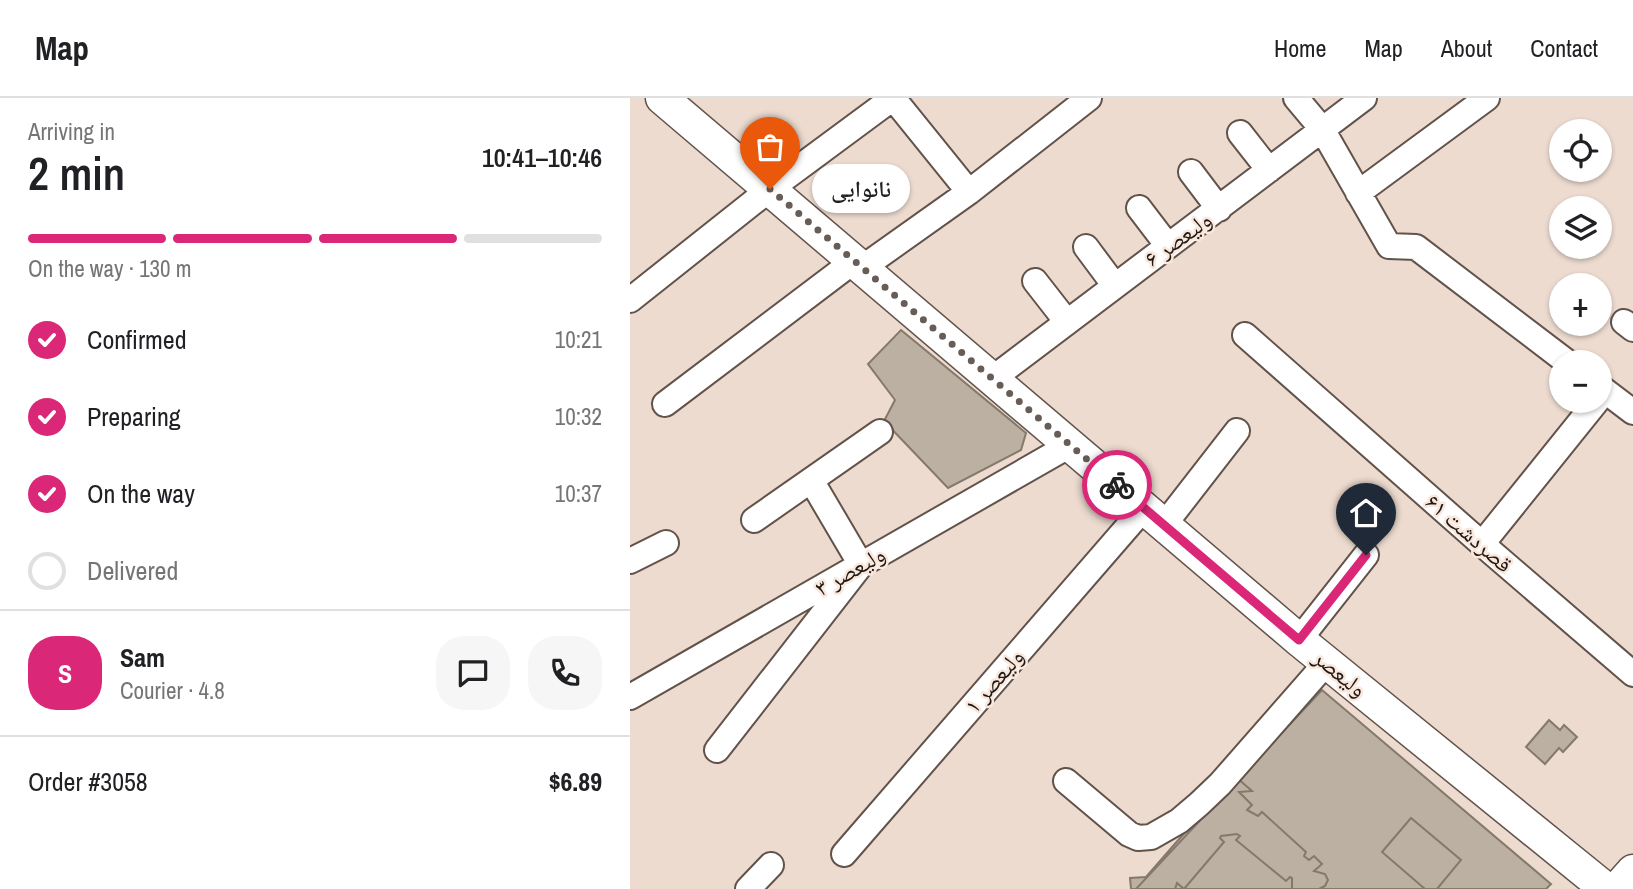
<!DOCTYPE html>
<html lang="en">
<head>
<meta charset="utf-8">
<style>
	body { margin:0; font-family:"Archivo Narrow","Noto Naskh Arabic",sans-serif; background:#f6f6f6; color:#202124; height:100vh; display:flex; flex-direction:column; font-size:26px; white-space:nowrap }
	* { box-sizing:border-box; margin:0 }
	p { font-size:23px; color:#757577 }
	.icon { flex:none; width:38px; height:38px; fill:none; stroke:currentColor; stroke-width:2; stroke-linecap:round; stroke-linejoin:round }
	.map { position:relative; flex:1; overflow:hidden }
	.details { display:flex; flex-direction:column; background:#fff; width:630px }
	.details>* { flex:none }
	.fabs { position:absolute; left:919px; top:21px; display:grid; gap:14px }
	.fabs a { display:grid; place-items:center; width:63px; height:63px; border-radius:50%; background:#fff; box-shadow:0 2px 5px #0004; font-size:35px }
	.pin { position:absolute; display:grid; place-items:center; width:60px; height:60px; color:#fff; margin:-72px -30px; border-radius:50% 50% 50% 0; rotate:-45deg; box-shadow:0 0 7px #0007 }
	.pin .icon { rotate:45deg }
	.courier { position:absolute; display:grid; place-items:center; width:70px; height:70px; margin:-35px; border:5px solid #db2777; border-radius:50%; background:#fff; color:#222; box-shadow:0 2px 9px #0007 }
	.bubble { position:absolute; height:49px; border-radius:24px; background:#fff; box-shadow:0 2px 5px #0004; font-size:23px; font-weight:600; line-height:49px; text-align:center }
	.head em { font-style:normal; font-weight:600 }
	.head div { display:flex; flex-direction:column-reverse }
	.head { display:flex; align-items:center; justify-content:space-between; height:119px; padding:0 28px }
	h1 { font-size:46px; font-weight:600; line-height:52px }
	.bar { display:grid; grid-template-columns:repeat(4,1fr); gap:10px 7px; align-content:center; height:84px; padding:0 28px }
	.bar i { height:9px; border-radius:5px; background:#e0e0e0 }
	.bar .selected { background:#db2777 }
	.bar p { grid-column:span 4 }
	.line { display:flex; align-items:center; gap:18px; padding:0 28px; border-top:2px solid #e0e0e0 }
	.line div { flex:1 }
	.round { display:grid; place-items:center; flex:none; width:74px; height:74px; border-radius:28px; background:#f6f6f6 }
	ol { padding:0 28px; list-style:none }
	li { display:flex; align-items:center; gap:21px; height:77px }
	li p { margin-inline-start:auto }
	li .icon { padding:7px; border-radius:50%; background:#db2777; color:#fff; stroke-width:4 }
	li:last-child { color:#757577 }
	li i { width:38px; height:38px; border:4px solid #e0e0e0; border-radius:50% }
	header { display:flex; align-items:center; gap:42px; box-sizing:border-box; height:98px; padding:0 35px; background:#fff; border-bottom:2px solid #e0e0e0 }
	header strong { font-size:33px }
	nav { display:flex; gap:38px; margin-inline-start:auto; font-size:24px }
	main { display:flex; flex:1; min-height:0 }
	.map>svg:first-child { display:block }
	.building { fill:#bbb0a1; stroke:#84796b; stroke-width:2 }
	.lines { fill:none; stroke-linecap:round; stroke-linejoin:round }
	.minor-casing { stroke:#62534a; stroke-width:28 }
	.major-casing { stroke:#62534a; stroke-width:35 }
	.minor { stroke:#fff; stroke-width:24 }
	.major { stroke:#fff; stroke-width:32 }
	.done { stroke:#675d56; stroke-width:7; stroke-dasharray:0 12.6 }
	.route { stroke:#db2777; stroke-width:9 }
	.labels { text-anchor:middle; stroke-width:5; stroke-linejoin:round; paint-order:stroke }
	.street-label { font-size:23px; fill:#1f1915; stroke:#fae8dd }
</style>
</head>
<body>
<header>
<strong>Map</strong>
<nav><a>Home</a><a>Map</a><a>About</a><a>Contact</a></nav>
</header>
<main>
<section class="details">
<div class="head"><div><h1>2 min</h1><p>Arriving in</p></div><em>10:41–10:46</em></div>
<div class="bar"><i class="selected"></i><i class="selected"></i><i class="selected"></i><i></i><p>On the way · 130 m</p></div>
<ol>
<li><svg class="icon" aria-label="check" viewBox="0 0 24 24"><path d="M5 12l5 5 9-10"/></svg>Confirmed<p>10:21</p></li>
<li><svg class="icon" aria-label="check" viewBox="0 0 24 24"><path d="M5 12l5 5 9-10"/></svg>Preparing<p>10:32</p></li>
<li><svg class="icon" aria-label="check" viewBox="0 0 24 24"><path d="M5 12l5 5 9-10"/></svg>On the way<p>10:37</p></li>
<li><i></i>Delivered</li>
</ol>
<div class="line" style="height:126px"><b class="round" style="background:#db2777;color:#fff">S</b><div><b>Sam</b><p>Courier · 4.8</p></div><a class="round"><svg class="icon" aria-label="chat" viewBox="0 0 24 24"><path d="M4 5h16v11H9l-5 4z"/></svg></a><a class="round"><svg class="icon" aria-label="phone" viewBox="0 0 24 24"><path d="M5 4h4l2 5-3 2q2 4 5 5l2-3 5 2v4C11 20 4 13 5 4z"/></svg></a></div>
<div class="line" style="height:91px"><div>Order #3058</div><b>$6.89</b></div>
</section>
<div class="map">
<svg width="1003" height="791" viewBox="0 0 1003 791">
	<rect width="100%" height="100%" fill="#eddbd0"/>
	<path class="building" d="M271 232 396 335 391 352 318 390 254 323 265 302 238 266Z
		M692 592 921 786 916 791H506Z
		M919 622 930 632 934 627 947 639 933 654 929 650 915 666 896 649Z
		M607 680 622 693 609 694 622 707 617 712 628 718 632 714 676 754 674 758 679 762 684 758 692 766 684 773 695 776 698 782 695 788 689 791H662V780L660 779 656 783 606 742 610 738 607 736 591 738 590 740 594 744 554 791 547 785 545 791H501L500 780 516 779 564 724Z
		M781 720 831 762 807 791H795L752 754Z"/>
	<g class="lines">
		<g class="minor-casing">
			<path id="minor" d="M263 0 339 94
				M666 0 692 31 759 148 786 149 937 264
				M610 35 639 72
				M561 74 589 111
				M728 95 857 0
				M509 110 538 148
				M456 149 485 188
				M232 170 339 94 459 0
				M405 183 437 224
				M0 202 140 91 263 0
				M994 224 1003 231
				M615 237 852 446 1003 576
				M362 281 734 0
				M970 289 1003 314
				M35 306 224 163
				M124 422 250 334
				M534 427 607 333
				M852 446 967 303
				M0 463 36 445
				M669 542 736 457
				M0 599 440 347
				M87 652 231 467 181 382
				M436 683 499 736 508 740 521 739 549 723 569 706 590 686 697 564
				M214 756 514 410
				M118 791 141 767"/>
		</g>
		<g class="major-casing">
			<path id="major" d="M32 0 669 542 976 791
				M987 791 1003 773"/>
		</g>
		<use href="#minor" class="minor"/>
		<use href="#major" class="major"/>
	</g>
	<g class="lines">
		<path class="done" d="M140 91 487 387"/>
		<path class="route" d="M487 387 669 542 736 457"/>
	</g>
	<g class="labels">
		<g class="street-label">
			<text transform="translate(548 141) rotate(-36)" y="8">۶ ولیعصر</text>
			<text transform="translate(839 435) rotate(41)" y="8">۶۱ قصردشت</text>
			<text transform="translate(220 473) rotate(-30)" y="8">۳ ولیعصر</text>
			<text transform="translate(710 575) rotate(39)" y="8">ولیعصر</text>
			<text transform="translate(364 583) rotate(-49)" y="8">۱ ولیعصر</text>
		</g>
	</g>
</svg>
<div class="fabs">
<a><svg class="icon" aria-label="locate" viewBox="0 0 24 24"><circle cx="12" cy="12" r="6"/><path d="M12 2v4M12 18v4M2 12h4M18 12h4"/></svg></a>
<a><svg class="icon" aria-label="layers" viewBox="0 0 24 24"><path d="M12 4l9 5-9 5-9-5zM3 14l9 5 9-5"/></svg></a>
<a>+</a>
<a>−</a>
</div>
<div class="pin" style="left:140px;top:91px;background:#ea580c"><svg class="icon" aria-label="bag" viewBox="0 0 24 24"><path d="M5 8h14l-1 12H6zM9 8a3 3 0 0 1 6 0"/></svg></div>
<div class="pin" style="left:736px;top:457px;background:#1f2937"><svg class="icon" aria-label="home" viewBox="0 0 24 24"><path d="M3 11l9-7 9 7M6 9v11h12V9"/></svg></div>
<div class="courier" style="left:487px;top:387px"><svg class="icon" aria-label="bike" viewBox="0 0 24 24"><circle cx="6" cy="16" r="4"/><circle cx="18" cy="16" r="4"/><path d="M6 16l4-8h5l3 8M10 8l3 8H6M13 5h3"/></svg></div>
<div class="bubble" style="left:182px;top:66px;width:98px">نانوایی</div>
</div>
</main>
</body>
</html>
